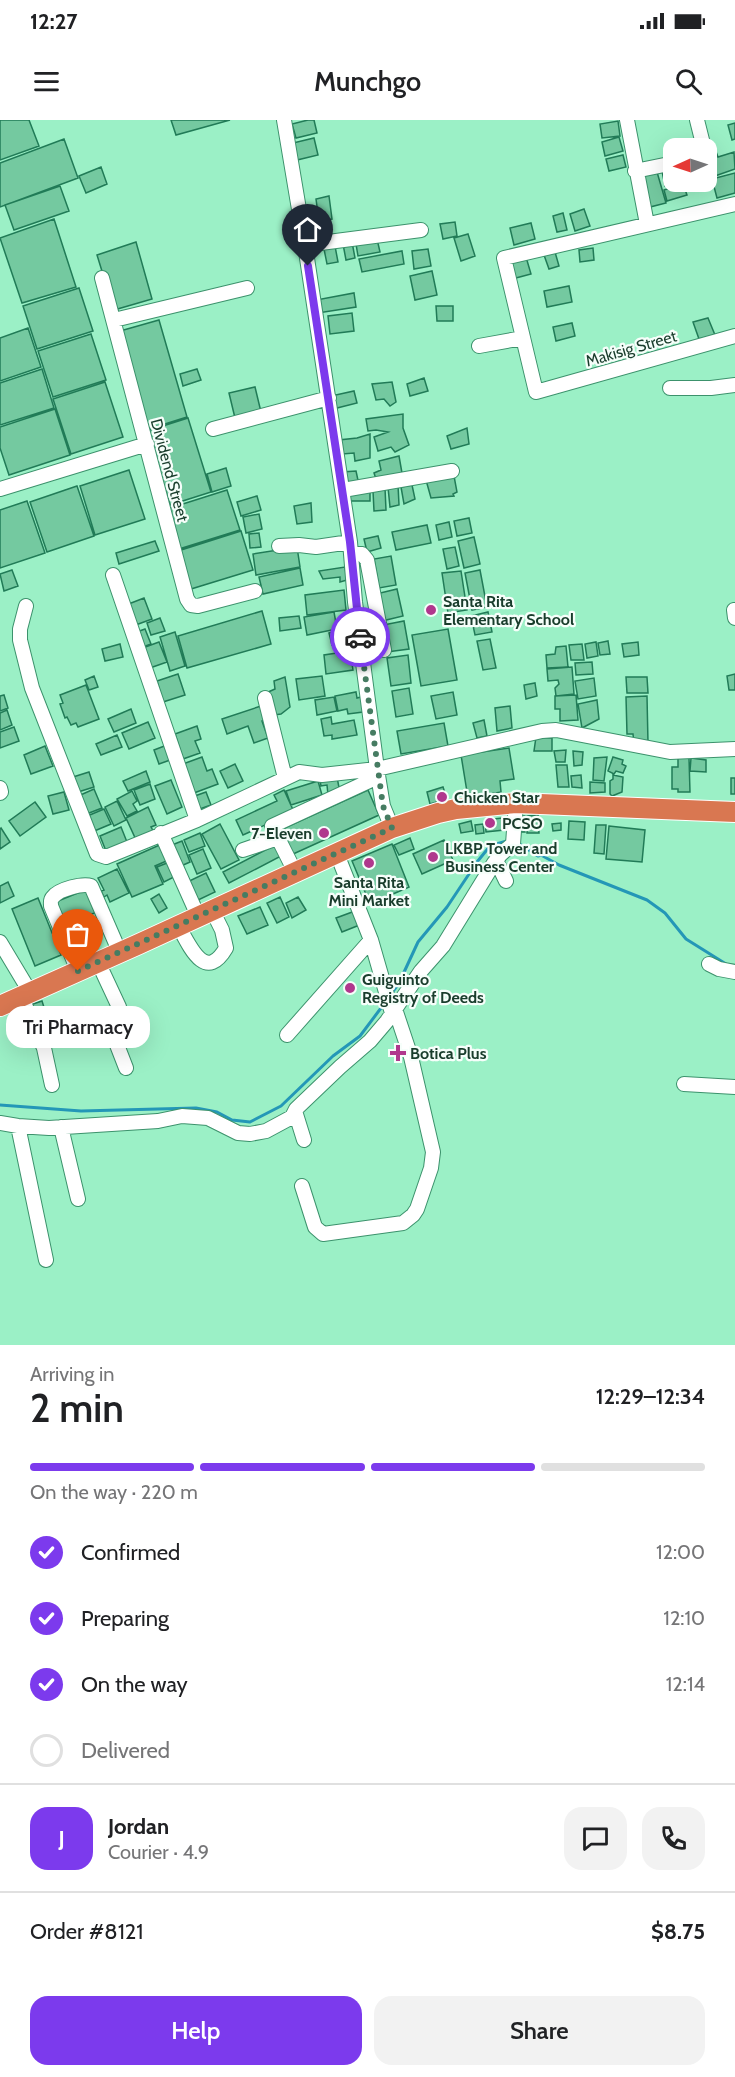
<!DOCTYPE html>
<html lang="en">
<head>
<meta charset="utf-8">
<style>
	body { margin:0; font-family:Cabin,sans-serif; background:#f2f2f2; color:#202124; height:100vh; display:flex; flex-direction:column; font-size:22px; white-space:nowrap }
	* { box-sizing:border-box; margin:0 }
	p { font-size:20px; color:#757577 }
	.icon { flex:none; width:33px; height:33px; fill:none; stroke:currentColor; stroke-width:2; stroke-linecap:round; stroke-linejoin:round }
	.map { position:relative; height:1225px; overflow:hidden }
	.details { display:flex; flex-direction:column; background:#fff; flex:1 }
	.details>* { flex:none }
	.needle { width:39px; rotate:267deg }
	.controls { position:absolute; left:663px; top:18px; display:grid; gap:12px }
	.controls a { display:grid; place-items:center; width:54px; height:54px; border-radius:12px; background:#fff; box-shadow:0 6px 24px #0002; font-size:30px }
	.pin { position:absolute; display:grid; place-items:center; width:51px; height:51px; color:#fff; margin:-62px -26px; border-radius:50% 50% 50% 0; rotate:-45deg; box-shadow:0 0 6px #0007 }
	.pin .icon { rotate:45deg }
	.courier { position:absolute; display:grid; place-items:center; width:60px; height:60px; margin:-30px; border:4px solid #7c3aed; border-radius:50%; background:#fff; color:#222; box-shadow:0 2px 8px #0007 }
	.bubble { position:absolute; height:42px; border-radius:18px; background:#fff; box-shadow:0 6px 24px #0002; font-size:20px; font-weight:600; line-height:42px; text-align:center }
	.summary em { font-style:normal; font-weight:600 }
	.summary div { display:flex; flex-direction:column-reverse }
	.summary { display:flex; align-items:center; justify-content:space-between; height:102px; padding:0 30px }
	h1 { font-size:39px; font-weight:600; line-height:45px }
	.bar { display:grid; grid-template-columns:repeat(4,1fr); gap:9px 6px; align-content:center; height:72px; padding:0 30px }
	.bar i { height:8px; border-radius:4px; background:#e0e0e0 }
	.bar .on { background:#7c3aed }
	.bar p { grid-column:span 4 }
	.line { display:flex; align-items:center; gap:15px; padding:0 30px; border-top:2px solid #e0e0e0 }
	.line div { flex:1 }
	.round { display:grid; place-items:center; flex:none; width:63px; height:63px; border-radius:18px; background:#f2f2f2 }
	ol { padding:0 30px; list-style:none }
	li { display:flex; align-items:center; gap:18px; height:66px }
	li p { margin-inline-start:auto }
	li .icon { padding:6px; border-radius:50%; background:#7c3aed; color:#fff; stroke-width:4 }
	li:last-child { color:#757577 }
	li i { width:33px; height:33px; border:3px solid #e0e0e0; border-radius:50% }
	.action { display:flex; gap:12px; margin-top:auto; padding:12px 30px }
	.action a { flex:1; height:69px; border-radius:18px; background:#7c3aed; color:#fff; font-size:24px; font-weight:600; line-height:69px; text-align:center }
	.action a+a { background:#f2f2f2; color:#202124 }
	.status { display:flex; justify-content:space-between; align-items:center; height:42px; padding:0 30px; background:#fff; direction:ltr }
	.status svg { height:16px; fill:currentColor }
	header { display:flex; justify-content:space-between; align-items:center; height:78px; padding:0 30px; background:#fff; font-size:27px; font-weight:600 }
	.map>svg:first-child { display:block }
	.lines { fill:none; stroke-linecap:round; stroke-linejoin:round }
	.stream { stroke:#2497b7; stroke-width:3 }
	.building { fill:#74c9a0; stroke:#217b57; stroke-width:1.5 }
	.minor-casing { stroke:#3c926c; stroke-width:16 }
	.highway-casing { stroke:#fff; stroke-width:22 }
	.minor { stroke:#fff; stroke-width:14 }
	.highway { stroke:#d97751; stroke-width:20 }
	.done { stroke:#467c62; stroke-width:6; stroke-dasharray:0 10.8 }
	.route { stroke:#7c3aed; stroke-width:8 }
	.poi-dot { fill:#b0388d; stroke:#f6fefa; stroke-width:2 }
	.labels { text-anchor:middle; stroke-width:4.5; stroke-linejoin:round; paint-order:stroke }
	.street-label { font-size:16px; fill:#193d2c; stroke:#f6fefa }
	.poi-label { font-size:16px; font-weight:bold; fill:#193d2c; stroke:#f6fefa; text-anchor:start }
</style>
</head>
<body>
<div class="status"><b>12:27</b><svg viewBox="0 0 49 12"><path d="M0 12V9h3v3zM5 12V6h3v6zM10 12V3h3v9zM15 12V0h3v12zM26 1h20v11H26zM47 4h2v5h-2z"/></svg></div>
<header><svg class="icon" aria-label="menu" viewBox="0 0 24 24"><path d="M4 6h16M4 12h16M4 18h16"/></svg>Munchgo<svg class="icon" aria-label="search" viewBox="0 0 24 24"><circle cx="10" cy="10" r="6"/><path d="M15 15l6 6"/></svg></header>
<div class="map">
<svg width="735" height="1225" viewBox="0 0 735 1225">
	<rect width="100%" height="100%" fill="#9bf0c6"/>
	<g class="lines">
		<path class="stream" d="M518 723 538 736 541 735 559 745 647 780 665 793 686 819 726 844
			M391 874 399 863 418 822 447 787 477 742 490 726 510 720
			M0 985 81 991 196 988 217 992 232 1000 250 1002 281 986 333 936 360 916 384 884"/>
	</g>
	<path class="building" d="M0 0H29L39 26 0 40Z
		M171 0H230L176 15Z
		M308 0H314L317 13 296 18 292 4Z
		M618 1 620 16 602 18 600 4Z
		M735 3V19L732 20 728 5Z
		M619 17 623 31 605 36 602 22Z
		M314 18 318 35 297 40 293 23Z
		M64 19 78 58 0 87V43Z
		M715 29 718 37 734 32 735 49 715 56 707 31Z
		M623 35 626 47 609 51 606 39Z
		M706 38H708L713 56 706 58Z
		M101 47 107 64 86 73 79 56Z
		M674 48V62H681L665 66 662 51Z
		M657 52 666 83 650 87 641 57Z
		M735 53V73L717 78 712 59Z
		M683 64 687 75 667 81 664 70Z
		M60 66 69 91 14 110 5 85Z
		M329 76 332 99 319 101 316 79Z
		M584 89 590 106 575 111 570 94Z
		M563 93 567 110 557 112 553 96Z
		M54 99 76 167 22 183 0 118Z
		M455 102 457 116 443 119 440 104Z
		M531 103 535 119 514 125 510 108Z
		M468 114 475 136 461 141 454 118Z
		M377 119 380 132 358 136 356 124Z
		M136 122 152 179 114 190 97 135Z
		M352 122 355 138 346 140 343 124Z
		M335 126 338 142 327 144 324 129Z
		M593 128 594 140 580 142 579 130Z
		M428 129 431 146 414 149 412 131Z
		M402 131 404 144 362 152 359 139Z
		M555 132 559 146 549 149 544 135Z
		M526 137 531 154 512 159 507 142Z
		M432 151 437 175 415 180 410 156Z
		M569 166 572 182 547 187 544 171Z
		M79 168 93 211 37 229 23 186Z
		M354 173 356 187 318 193 316 180Z
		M436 186H453V201H437Z
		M352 193 354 211 330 214 328 196Z
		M708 198 715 215 699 219 693 202Z
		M159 200 187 297 149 309 120 211Z
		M572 203 575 216 556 221 553 207Z
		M28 208 41 247 0 261V218Z
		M91 214 106 260 53 277 38 231Z
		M42 249 54 288 0 305V263Z
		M197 249 201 260 183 266 180 254Z
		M424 258 428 271 410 276 407 264Z
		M105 262 123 317 71 334 53 279Z
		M392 262 396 282 390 286 384 279 376 280 372 264Z
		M255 267 261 292 235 298 229 273Z
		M354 271 357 283 333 289 331 276Z
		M55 289 70 335 9 355 0 328V307Z
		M403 294V308L409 325 395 332 391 327 378 331 374 317 388 312 376 310 368 311 366 299Z
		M188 298 211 372 170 385 147 311Z
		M467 308 469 324 451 329 447 316Z
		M370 314V338L355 341 354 333 342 334 339 320 357 318Z
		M399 336 402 353 377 362 374 353 381 350 379 341Z
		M226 348 231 366 212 372 207 354Z
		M129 350 145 399 95 415 80 366Z
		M356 351 359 365 344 368 342 352Z
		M454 356 457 372 453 374 454 376 431 378 426 360Z
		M398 365 399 385 390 387 388 367Z
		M412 365 415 379 404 384 401 367Z
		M77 366 94 416 47 432 30 382Z
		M370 368V381H350L347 373Z
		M385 368 386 390 374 391 373 371Z
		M227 370 240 410 179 429 167 389Z
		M257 376 261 390 241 396 237 382Z
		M27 381 45 433 0 448V390Z
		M311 383 312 402 297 404 294 386Z
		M259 394 262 409 246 413 243 397Z
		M469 398 472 413 457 416 454 401Z
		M449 402 452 417 439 420 436 405Z
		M427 405 431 423 396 430 392 412Z
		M241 411 253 450 191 469 178 431Z
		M259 413 261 427 250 428 249 414Z
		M378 416 381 428 367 432 364 419Z
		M474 417 480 444 464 448 458 421Z
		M155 421 159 431 119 444 116 433Z
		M297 427 300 447 256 455 253 434Z
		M455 427 459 446 447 449 443 429Z
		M391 436 396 465 379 468 374 439Z
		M345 447 347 460 340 462V457L323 459 319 451Z
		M300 448 303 465 263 474 259 457Z
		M12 450 18 466 4 471 0 454Z
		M480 450 487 487 472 490 465 453Z
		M461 451 467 490 448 493 442 453Z
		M397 469 403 496 382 501 376 474Z
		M344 470 346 490 307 495 305 475Z
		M144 478 152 499 133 506 126 485Z
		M262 491 271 524 187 548 178 516Z
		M334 492 337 509 307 515 304 497Z
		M488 492 492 512 475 515 471 496Z
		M299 496 301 508 280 511 279 498Z
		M160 498 165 511 151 515 147 503Z
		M404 501 409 529 387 532 383 505Z
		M350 506 352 521 332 525 329 513Z
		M145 509 151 524 140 528 134 513Z
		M448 509 457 560 421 566 412 515Z
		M175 512 185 546 170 551 160 517Z
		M490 519 496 548 483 550 477 521Z
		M608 521 610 534 600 535 598 523Z
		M159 522 167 542 147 549 140 529Z
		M596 522 598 536 587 538 585 524Z
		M638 522 639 535 624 537 622 524Z
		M120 524 123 537 105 541 102 529Z
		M582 524 584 540H571L569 525Z
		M566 526 568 547 547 548 546 535 555 534 556 527Z
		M350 531 353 550 326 554 324 535Z
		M408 535 411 563 391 566 387 538Z
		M592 542 593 554 576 555 575 543Z
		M572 547 574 574 556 576 555 568 559 564 558 560 548 561 547 549Z
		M178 554 185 575 163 582 157 561Z
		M735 554V570H729L727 556Z
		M94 556 98 567 89 570 85 560Z
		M322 556 325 576 299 580 296 559Z
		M285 557 290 587 281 594 274 595 266 573 275 569 274 561Z
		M626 557H647L648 573H627Z
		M594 558 596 576 578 579 575 561Z
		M535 563 537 576 526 579 524 565Z
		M86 565 99 599 78 607 76 603 71 605 67 597 65 598 60 584 63 583 60 575Z
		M409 568 413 594 396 597 392 571Z
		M356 572 357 578 361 577 363 592 348 594 347 589 338 591 335 576Z
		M453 572 457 595 436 599 431 576Z
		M4 575 8 588 0 591V576Z
		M576 575 578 600 560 601V589H555V576Z
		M647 576 648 623 634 624 633 614H627L626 577Z
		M334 577 337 591 317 595 315 580Z
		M597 580 599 599 582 608 578 584Z
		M261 586 266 600 262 601 268 618 254 623 248 606 227 614 222 599Z
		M510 586 512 608 497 611 495 588Z
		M131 589 136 603 114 612 108 599Z
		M7 590 12 605 0 610V593Z
		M331 597 332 604 354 600 357 615 332 619V615L324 616 321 599Z
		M484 600 487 616 477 618 473 603Z
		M148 602 155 618 129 629 122 613Z
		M444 603 448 626 401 634 397 611Z
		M197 606 201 619 195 621 200 633 183 639 175 614Z
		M14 607 19 621 0 628V612Z
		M117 615 122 627 101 635 96 624Z
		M536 617 552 618V631H534Z
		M167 625 173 639 159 644 154 630Z
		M45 626 53 646 31 654 24 635Z
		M509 628 514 659 500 661 501 672 468 678 461 635Z
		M566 630 565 642H556L554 631Z
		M573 631 583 632 582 645 574 646Z
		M202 637 207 651 212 649 218 664 194 673 183 644Z
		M607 637 604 661 593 660 594 638Z
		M613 637 623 640 622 644 626 646 623 653 616 651 614 654 608 651Z
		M678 638H689L690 672H678V669H672V647H678Z
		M691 638 706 640V652L690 651Z
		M235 644 243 661 228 668 220 651Z
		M556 645H567L569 667H558Z
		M146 651 150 662 128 671 123 661Z
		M89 652 94 667 78 672 73 657Z
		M581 655 582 668 572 667 571 656Z
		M613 655 623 657 622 672 612 676 610 674V661L613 659Z
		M337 657 340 673 328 675 327 665 321 666 320 660Z
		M731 658H735V674H731Z
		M171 660 182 687 167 694 155 666Z
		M318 661 322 675 291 685 286 671Z
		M590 662 605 663V672L590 673Z
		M150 664 155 679 140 685 134 670Z
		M443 667 447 679 430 684 427 672Z
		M94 669 102 688 84 695 76 677Z
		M284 670 294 692 243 715 236 700 277 681 274 675Z
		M368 670 379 695 291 735 280 710Z
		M132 671 137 681 133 684 137 691 127 696 117 679Z
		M64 672 69 690 53 694 48 676Z
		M206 672 211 685 197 690 192 677Z
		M117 681 126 700 114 706 105 687Z
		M35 682 46 697 20 716 9 701Z
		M148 687 156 705 151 707 155 714 137 722 126 698Z
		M104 689 111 704 92 712 85 697Z
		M538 695 539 713H527V696Z
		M517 696H525V712H517Z
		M502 698 504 710 486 712 485 700Z
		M471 701 473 711 461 713 459 704Z
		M569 701 585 702 584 720 568 719Z
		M561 703V710L553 711 552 704Z
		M220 704 239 740 221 749 202 714Z
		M483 704 484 713 476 714 475 705Z
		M596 705H606L604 734 594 733Z
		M609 706 645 710 642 742 606 739Z
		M121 707 127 722 106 731 100 716Z
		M1 708 10 722 0 729V709Z
		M200 713 205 726 189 732 184 720Z
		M410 718 414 729 399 735 394 725Z
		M444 720 453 740 422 754 413 734Z
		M182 721 190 742 181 746 172 725Z
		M164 723 171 739 155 746 163 764 132 777 117 744Z
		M277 724 283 735 229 763 223 752Z
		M392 724 409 767 370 784 352 741Z
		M203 729 211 748 197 754 189 735Z
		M172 741 178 755 164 762 157 747Z
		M117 749 129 773 110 782 107 775 104 777 101 771 104 770 98 758Z
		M206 753 215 772 194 782 185 763Z
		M8 762 14 776 0 783V766Z
		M90 768 100 791 62 805 53 783Z
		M159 774 167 788 159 793 151 779Z
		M280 777 289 797 277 803 267 783Z
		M298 777 306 790 292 798 286 783Z
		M38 778 61 835 35 846 12 789Z
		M260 787 268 805 247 814 238 796Z
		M355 791 362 804 342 812 336 798Z
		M42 881 47 897 36 901 30 885Z"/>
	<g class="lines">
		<g class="minor-casing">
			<path id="minor" d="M284 0 305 125 350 422 355 482 377 649 383 686 392 708
				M627 0 647 104
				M697 0 704 28
				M635 51 674 43
				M735 84 504 138 536 272 735 216
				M305 125 421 110
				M102 158 187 479 191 485 198 486 255 471
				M114 200 247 168
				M479 226 523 218
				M670 268H711L735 265
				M213 309 329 278
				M0 369 147 324
				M343 370 452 351
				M279 426 299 425 316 427 350 422
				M351 433 362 434 367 440 384 530
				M113 455 197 700
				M26 486 20 509V520L32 568 97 734 106 737 197 700 299 652 322 655 377 649 542 611 556 610 670 632 735 629
				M734 490 735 498
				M265 578 285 658
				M0 668 1 672 0 673
				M161 713 198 796
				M243 730 278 718
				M337 734 371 820 392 893
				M496 740 506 761
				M295 752 272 706 378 657
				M178 805C189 825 205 864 226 828L222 810 212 790
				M0 822 30 872
				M98 842 119 887 121 896 113 906 112 912 126 948
				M709 844 719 849 735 852
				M78 851 51 786C51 782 50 780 53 777 59 769 83 763 91 766L120 833
				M21 876 44 928 52 965
				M287 915 371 820
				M684 964 735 967
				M295 991 304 1020
				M0 1003 18 1006 49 1008 158 1001 182 996 208 998 238 1013 250 1014 266 1011 292 997 296 989 340 947 370 921 387 901 421 851 443 826 494 743 501 734 513 724 516 683
				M18 1006 46 1140
				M61 1007 78 1079
				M302 1066 315 1107 323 1114 403 1103 413 1095 417 1089 431 1048 433 1032 411 937 395 889"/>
		</g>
		<g class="highway-casing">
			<path id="highway" d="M0 886 139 824 392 708 438 693 456 689 516 683 735 692"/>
		</g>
		<use href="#minor" class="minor"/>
		<use href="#highway" class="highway"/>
	</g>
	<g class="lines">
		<path class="done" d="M78 851 392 708 383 686 360 517"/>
		<path class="route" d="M308 146 350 422 360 517"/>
	</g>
	<g class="poi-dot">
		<circle cx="431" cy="490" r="6"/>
		<circle cx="442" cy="677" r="6"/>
		<circle cx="490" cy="703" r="6"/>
		<circle cx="324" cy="713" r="6"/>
		<circle cx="433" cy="737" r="6"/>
		<circle cx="369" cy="743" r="6"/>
		<circle cx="350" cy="868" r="6"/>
		<path d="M395 924h6v6h6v6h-6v6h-6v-6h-6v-6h6z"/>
	</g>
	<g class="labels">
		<g class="street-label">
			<text transform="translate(631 228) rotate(-16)" y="6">Makisig Street</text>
			<text transform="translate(170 350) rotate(75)" y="6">Dividend Street</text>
		</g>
		<g class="poi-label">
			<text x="443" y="487">Santa Rita<tspan x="443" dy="18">Elementary School</tspan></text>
			<text x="454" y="683">Chicken Star</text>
			<text x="502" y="709">PCSO</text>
			<text x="312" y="719" text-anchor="end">7-Eleven</text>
			<text x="445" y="734">LKBP Tower and<tspan x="445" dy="18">Business Center</tspan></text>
			<text x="369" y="768" text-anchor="middle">Santa Rita<tspan x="369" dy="18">Mini Market</tspan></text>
			<text x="362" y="865">Guiguinto<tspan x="362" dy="18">Registry of Deeds</tspan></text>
			<text x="410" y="939">Botica Plus</text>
		</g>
	</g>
</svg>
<div class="controls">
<a><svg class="needle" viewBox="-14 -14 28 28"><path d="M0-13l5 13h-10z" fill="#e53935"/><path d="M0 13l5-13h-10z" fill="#757577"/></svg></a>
</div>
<div class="pin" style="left:78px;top:851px;background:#ea580c"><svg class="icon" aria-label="bag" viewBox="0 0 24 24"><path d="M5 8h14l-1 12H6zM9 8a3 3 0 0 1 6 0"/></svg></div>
<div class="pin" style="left:308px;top:146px;background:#1f2937"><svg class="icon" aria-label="home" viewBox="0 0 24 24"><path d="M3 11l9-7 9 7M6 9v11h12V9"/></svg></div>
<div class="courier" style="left:360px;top:517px"><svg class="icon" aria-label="car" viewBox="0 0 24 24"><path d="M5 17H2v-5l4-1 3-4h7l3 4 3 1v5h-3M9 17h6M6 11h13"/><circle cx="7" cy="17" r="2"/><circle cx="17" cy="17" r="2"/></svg></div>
<div class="bubble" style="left:6px;top:886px;width:144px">Tri Pharmacy</div>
</div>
<section class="details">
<div class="summary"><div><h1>2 min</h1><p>Arriving in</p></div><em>12:29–12:34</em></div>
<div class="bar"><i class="on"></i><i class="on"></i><i class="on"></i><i></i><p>On the way · 220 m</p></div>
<ol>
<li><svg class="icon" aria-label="check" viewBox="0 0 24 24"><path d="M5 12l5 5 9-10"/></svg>Confirmed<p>12:00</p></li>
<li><svg class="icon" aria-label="check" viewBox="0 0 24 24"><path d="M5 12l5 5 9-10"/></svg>Preparing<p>12:10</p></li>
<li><svg class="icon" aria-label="check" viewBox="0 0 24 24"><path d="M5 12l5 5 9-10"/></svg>On the way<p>12:14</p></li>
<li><i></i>Delivered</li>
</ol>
<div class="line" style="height:108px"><b class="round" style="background:#7c3aed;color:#fff">J</b><div><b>Jordan</b><p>Courier · 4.9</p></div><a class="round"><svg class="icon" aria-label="chat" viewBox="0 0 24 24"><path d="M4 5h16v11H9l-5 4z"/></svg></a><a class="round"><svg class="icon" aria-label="phone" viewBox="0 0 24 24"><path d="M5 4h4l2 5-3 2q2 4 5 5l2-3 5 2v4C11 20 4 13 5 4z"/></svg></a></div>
<div class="line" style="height:78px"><div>Order #8121</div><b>$8.75</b></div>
<div class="action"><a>Help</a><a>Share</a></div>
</section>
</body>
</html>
